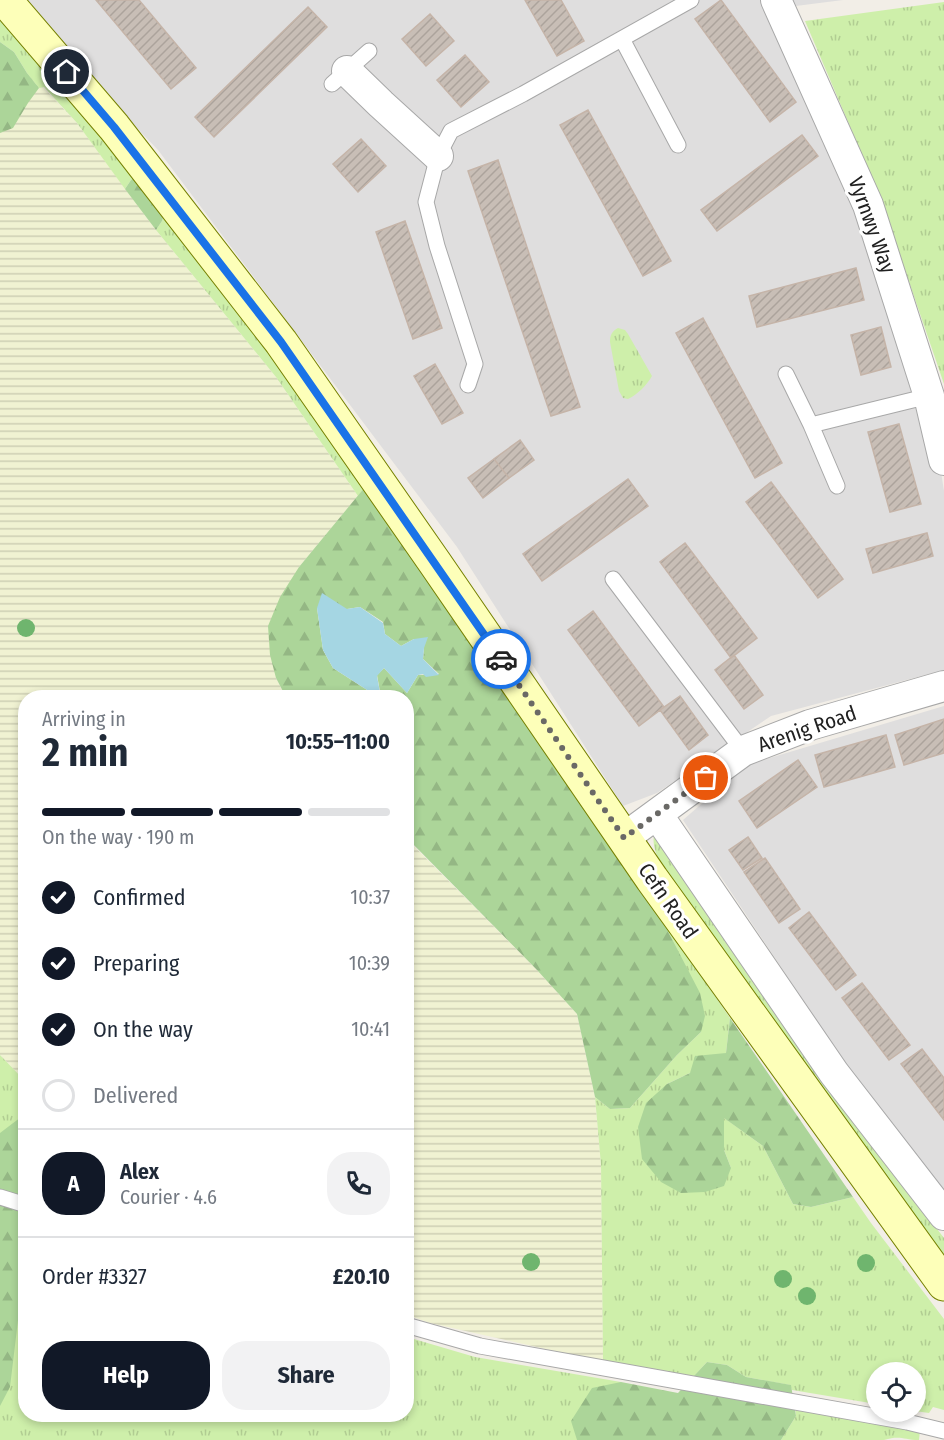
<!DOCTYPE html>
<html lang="en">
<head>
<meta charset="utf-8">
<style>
	body { margin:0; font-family:"Fira Sans Condensed",sans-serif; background:#f2f2f3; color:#1f2937; height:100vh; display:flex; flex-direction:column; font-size:22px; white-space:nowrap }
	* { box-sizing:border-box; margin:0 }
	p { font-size:20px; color:#747a83 }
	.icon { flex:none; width:33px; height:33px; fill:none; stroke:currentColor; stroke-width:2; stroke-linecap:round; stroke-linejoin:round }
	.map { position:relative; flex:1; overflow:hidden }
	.drawer { position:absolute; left:18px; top:690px; width:396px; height:732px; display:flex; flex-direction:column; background:#fff; border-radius:24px; box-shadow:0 3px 9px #0003 }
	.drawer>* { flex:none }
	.fabs { position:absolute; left:866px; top:1362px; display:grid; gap:12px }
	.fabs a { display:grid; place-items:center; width:60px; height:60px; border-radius:50%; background:#fff; box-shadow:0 3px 9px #0003; font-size:30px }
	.pin { position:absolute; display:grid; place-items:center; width:51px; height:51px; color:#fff; margin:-26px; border:3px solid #fff; border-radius:50%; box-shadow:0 2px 6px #0007 }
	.courier { position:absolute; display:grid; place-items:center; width:60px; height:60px; margin:-30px; border:4px solid #1a73e8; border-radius:50%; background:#fff; color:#222; box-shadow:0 2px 8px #0007 }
	.overview em { font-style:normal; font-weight:700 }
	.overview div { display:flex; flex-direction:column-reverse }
	.overview { display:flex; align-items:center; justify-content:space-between; height:102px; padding:0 24px }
	h1 { font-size:39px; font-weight:700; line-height:45px }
	.bar { display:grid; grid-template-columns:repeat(4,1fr); gap:9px 6px; align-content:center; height:72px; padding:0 24px }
	.bar i { height:8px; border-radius:4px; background:#e0e1e3 }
	.bar .selected { background:#111827 }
	.bar p { grid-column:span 4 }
	.line { display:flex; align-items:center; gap:15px; padding:0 24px; border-top:2px solid #e0e1e3 }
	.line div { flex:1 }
	.round { display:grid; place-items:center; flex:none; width:63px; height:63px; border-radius:24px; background:#f2f2f3 }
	ol { padding:0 24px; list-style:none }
	li { display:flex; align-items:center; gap:18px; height:66px }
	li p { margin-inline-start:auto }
	li .icon { padding:6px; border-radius:50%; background:#111827; color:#fff; stroke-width:4 }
	li:last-child { color:#747a83 }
	li i { width:33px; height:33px; border:3px solid #e0e1e3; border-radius:50% }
	.action { display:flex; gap:12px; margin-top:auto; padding:12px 24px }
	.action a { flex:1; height:69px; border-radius:24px; background:#111827; color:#fff; font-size:24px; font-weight:700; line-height:69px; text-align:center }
	.action a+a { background:#f2f2f3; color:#1f2937 }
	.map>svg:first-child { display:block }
	.residential { fill:#dfdede }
	.farmland { fill:url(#farmland-rules) }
	.grass { fill:url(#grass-tufts) }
	.forest { fill:url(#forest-firs) }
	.water { fill:#a5d6e3 }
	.building { fill:url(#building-hatch); stroke:#c5b4a8; stroke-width:1.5 }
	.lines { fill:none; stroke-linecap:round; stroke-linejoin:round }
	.lane-casing { stroke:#a8a8a8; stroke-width:17 }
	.street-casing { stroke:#a8a8a8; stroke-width:32 }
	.secondary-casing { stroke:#768100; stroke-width:35 }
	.lane { stroke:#fff; stroke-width:15 }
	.street { stroke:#fff; stroke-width:30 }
	.secondary { stroke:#fdffb9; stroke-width:33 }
	.tree { fill:#6fb56e }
	.done { stroke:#6a6966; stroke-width:6; stroke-dasharray:0 10.8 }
	.route { stroke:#1a73e8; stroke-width:8 }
	.labels { text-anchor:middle; stroke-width:6; stroke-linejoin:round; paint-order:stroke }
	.street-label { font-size:21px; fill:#212121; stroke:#fff }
</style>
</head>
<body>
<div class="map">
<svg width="944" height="1440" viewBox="0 0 944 1440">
	<defs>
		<pattern id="farmland-rules" width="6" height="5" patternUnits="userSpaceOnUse" patternTransform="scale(1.5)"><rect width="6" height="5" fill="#f0f2d2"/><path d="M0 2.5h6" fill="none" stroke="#cecfb4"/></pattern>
		<pattern id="grass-tufts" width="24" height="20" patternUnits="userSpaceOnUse" patternTransform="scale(1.5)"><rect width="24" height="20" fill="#ceefaa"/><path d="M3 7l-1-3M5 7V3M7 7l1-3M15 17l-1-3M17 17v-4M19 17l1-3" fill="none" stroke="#b1cd92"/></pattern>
		<pattern id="forest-firs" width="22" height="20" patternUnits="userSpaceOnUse" patternTransform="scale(1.5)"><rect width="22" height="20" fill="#acd599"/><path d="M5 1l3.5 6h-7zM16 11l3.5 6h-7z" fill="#94b784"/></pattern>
		<pattern id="building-hatch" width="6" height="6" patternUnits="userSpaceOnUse" patternTransform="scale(1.5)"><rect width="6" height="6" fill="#c8beb6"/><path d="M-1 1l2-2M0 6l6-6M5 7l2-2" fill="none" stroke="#aca39c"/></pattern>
	</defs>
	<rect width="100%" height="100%" fill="#f2eee7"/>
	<path class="residential" d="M14 0H843L780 8 929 396 944 491V670L771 716 657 793 623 806 457 547 158 150Z
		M944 706V1195L871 1102 683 820 746 765Z"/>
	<path class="farmland" d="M27 73 43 87 77 123 156 230 276 377 358 496 299 567 276 678 286 697 26 698 25 1081 0 1055V104Z
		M406 838 537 970 577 1014 595 1097 601 1165 603 1362 430 1323 407 1315Z"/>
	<path class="grass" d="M944 2V384L880 197 805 21Z
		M0 13 137 175 131 180 125 189 77 123 44 87 39 88 27 73 14 52 0 42Z
		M166 209 232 298 365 487 358 496 276 377 156 230 162 221Z
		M618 328 625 330 628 334 652 376C647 385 637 395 628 399L623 398 619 391 610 342C610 335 612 331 618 328Z
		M655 832 921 1208 944 1238V1264L660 863C656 854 651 841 655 832Z
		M660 916 730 1018 726 1053 690 1073 667 1084 731 1168 724 1150 723 1117 763 1146 793 1204 811 1207 853 1197 871 1223 944 1319V1410L933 1407 929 1413 915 1411V1372H876V1404L792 1390 790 1385 746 1377 727 1365 707 1362 694 1376 603 1362 601 1165 595 1097 610 1109 630 1108 677 1055 701 1032Z
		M0 1055 25 1081 26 1414H406L407 1337 475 1357 621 1382 599 1440H0Z
		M795 1406 920 1430 919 1440C903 1440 901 1435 884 1440H781L796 1416Z"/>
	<path class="forest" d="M0 42 14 52 27 73 39 88 28 103 13 128 0 133Z
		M137 175 166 209 162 221 156 230 125 189 131 180Z
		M365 487 660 916 700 993 705 1016 701 1032 677 1055 630 1108 610 1109 595 1097 577 1014 537 970 407 838 406 698 381 697 377 675 384 668 407 693 418 675 439 674 423 659 424 648 414 639 401 646 385 634 383 622 360 607 347 609 317 608 323 650 333 668 378 697H286L276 678 270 655 268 626 280 597 299 567Z
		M730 1018 853 1197 811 1207 793 1204 763 1146 724 1118V1150L731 1168 724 1186 705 1192 681 1193 661 1182 642 1159 638 1127 646 1103 667 1084 690 1073 695 1056 726 1053Z
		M25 1114V1299L19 1312 10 1387 0 1406V1133Z
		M707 1362 727 1365 746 1377 791 1385 796 1416 781 1440H577L571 1421 592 1388 621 1382 678 1393Z"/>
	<path class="water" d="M322 593 347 609 360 607 383 623 385 634 401 646 414 639 428 637 424 648 423 659 439 675 426 677 423 674 418 675 407 693 384 668 377 676 381 698 378 697 333 668 323 650 317 608Z"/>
	<path class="building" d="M96 0H139L196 68 171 89Z
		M525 0H561L584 41 557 56Z
		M721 0 796 102 770 122 695 19Z
		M308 7 327 27 214 137 195 117Z
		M430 14 454 41 426 66 402 39Z
		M465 55 489 82 461 107 437 80Z
		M588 110 671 261 643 276 560 125Z
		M802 135 818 156 717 231 701 210Z
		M361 139 386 166 358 192 333 164Z
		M498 160 580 407 551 416 468 171Z
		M405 221 442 328 413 339 376 232Z
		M856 268 864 300 757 327 749 296Z
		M703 318 782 463 755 478 676 333Z
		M881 327 891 367 861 375 851 335Z
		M435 364 463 413 442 424 414 376Z
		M899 424 921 504 890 512 868 432Z
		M520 440 534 460 509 478 494 459Z
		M494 459 509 478 483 498 468 478Z
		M628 479 648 506 542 581 523 554Z
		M771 482 843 579 818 598 746 502Z
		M927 533 933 556 873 573 866 549Z
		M685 543 757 638 731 658 660 562Z
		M593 611 664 707 639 726 568 630Z
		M734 655 763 695 744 709 715 670Z
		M680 696 708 735 689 750 660 710Z
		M944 719V753L904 765 895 735Z
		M886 735 895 767 824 787 815 755Z
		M798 760 817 787 757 828 739 801Z
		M748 837 762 858 743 870 729 850Z
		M765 858 800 909 779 923 744 872Z
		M809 912 856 975 836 990 789 928Z
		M862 983 910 1045 889 1060 842 998Z
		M922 1049 944 1078V1120L901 1064Z"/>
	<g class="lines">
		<g class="lane-casing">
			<path id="lane" d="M622 39 678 145
				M332 84 369 51
				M786 374 811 425 837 486
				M468 385 475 364 437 246 426 202 438 156 451 131 523 94 691 0
				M811 425 929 396
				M613 579 743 751
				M0 1197 26 1205
				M406 1325 480 1346 907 1422 944 1431"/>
		</g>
		<g class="street-casing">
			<path id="street" d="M776 0 868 205 929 396 944 460
				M347 71 381 104 438 156
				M657 814 834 1073 944 1215
				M624 838 743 751 810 725 944 686"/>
		</g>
		<g class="secondary-casing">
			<path id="secondary" d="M5 0 114 127 281 342 435 563 652 879 944 1284"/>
		</g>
		<use href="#lane" class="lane"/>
		<use href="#street" class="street"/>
		<use href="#secondary" class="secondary"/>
	</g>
	<g class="tree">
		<circle cx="26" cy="628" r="9"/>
		<circle cx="531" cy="1262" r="9"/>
		<circle cx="866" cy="1263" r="9"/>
		<circle cx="783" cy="1279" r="9"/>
		<circle cx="807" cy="1296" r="9"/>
	</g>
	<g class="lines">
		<path class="done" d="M501 659 624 838 706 778"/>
		<path class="route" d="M67 72 114 127 281 342 501 659"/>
	</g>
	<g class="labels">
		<g class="street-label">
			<text transform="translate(872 225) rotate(70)" y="7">Vyrnwy Way</text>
			<text transform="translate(807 729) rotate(-19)" y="7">Arenig Road</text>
			<text transform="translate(668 901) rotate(55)" y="7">Cefn Road</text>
		</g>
	</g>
</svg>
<div class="fabs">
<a><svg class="icon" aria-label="locate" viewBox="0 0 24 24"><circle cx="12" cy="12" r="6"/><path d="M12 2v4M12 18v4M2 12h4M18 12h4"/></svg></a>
</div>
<div class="pin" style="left:706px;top:778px;background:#ea580c"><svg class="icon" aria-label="bag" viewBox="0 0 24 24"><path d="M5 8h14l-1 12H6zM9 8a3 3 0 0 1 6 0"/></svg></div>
<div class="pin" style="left:67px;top:72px;background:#1f2937"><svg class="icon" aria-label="home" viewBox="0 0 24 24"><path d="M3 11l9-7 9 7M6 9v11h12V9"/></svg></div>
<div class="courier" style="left:501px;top:659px"><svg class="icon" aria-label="car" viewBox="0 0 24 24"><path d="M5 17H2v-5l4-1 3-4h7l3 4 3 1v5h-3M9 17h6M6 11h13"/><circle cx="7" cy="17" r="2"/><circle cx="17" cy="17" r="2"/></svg></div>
<section class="drawer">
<div class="overview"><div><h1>2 min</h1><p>Arriving in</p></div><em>10:55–11:00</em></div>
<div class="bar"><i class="selected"></i><i class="selected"></i><i class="selected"></i><i></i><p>On the way · 190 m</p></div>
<ol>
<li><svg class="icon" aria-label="check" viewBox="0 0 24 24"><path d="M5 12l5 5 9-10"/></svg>Confirmed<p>10:37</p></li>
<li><svg class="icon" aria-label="check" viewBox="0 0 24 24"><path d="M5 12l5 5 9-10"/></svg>Preparing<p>10:39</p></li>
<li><svg class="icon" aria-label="check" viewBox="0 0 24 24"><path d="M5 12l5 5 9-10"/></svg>On the way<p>10:41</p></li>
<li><i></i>Delivered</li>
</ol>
<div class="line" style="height:108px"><b class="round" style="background:#111827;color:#fff">A</b><div><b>Alex</b><p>Courier · 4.6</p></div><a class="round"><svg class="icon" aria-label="phone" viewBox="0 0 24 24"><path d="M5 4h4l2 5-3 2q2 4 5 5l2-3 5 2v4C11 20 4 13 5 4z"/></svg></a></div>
<div class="line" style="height:78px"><div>Order #3327</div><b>£20.10</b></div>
<div class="action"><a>Help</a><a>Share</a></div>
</section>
</div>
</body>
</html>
